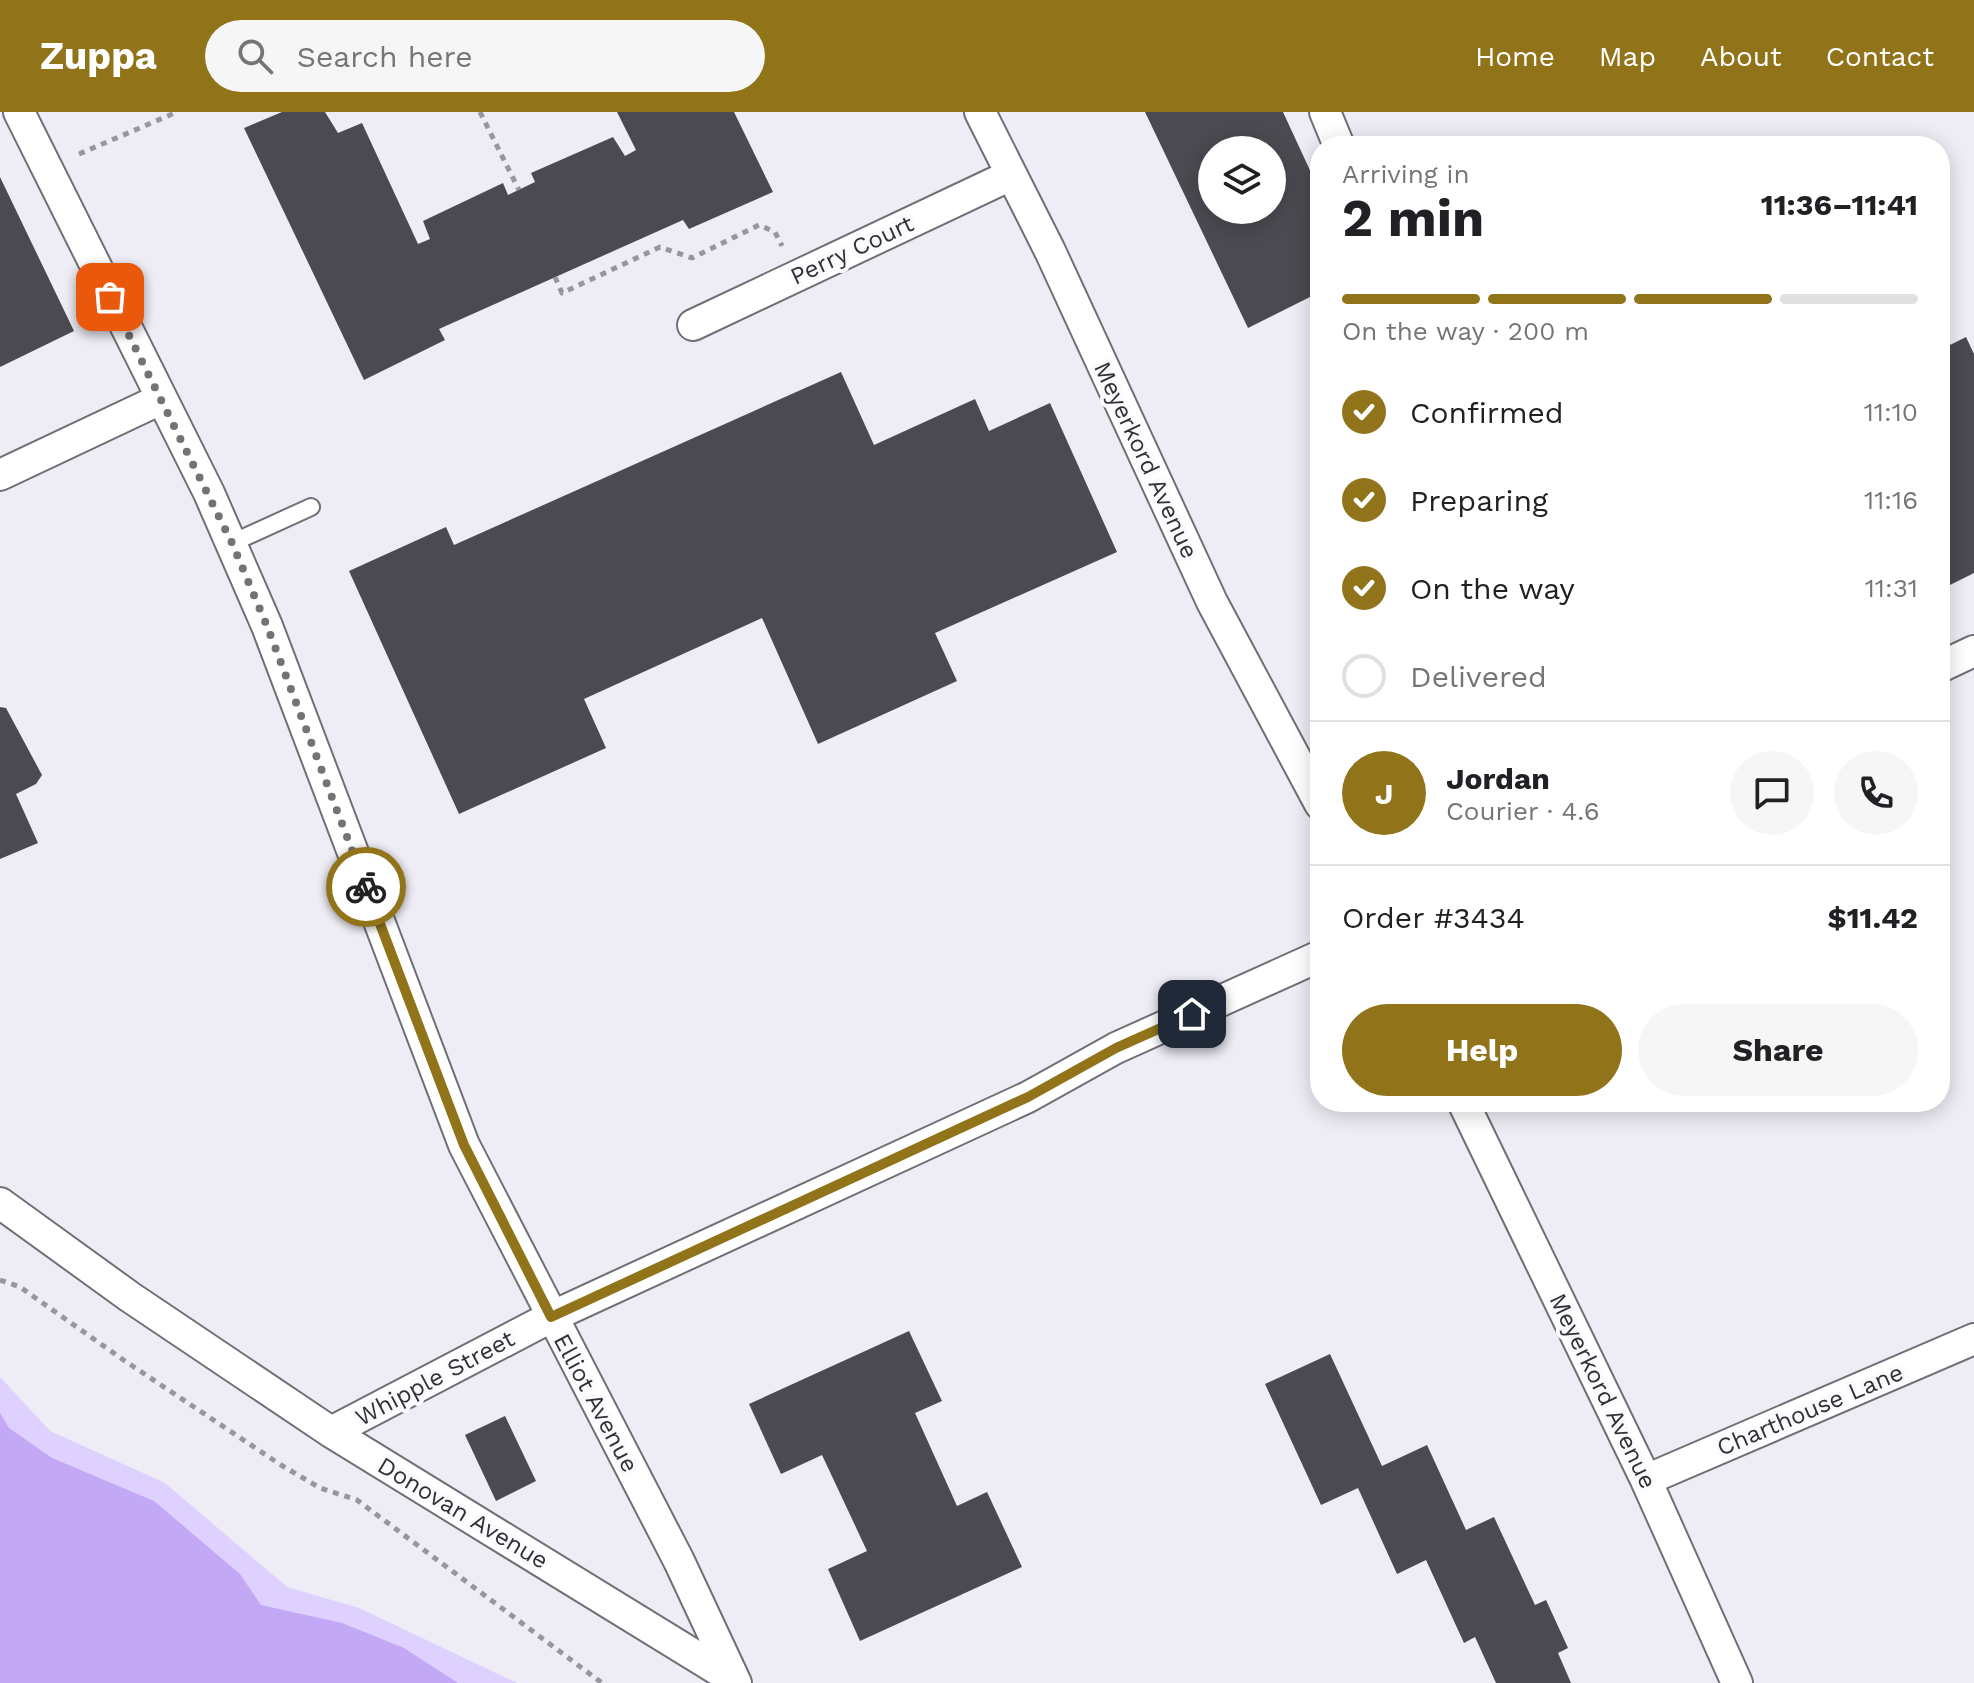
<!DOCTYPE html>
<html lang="en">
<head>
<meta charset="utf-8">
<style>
	body { margin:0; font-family:"Work Sans",sans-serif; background:#f6f6f6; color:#202124; height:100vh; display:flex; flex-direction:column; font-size:30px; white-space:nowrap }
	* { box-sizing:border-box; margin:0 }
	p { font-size:26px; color:#757577 }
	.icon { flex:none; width:44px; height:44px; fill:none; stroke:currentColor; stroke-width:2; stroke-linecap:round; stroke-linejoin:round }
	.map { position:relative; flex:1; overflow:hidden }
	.sheet { position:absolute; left:1310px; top:24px; width:640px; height:976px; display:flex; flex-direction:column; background:#fff; border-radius:32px; box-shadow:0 4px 20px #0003 }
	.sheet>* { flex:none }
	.controls { position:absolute; left:1198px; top:24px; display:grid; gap:16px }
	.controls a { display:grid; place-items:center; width:88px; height:88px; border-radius:50%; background:#fff; box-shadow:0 4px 20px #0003; font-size:40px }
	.pin { position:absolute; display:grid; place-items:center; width:68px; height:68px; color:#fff; margin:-34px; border-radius:16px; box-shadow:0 4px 12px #0006 }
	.courier { position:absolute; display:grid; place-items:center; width:80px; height:80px; margin:-40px; border:6px solid #91741a; border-radius:50%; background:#fff; color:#222; box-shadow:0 2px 10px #0007 }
	.headline em { font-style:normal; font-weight:700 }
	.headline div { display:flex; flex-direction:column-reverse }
	.headline { display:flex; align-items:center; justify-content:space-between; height:136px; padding:0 32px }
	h1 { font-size:52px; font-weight:700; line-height:60px }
	.bar { display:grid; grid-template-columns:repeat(4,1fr); gap:12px 8px; align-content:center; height:96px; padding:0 32px }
	.bar i { height:10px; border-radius:6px; background:#e0e0e0 }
	.bar .on { background:#91741a }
	.bar p { grid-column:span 4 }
	.line { display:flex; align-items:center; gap:20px; padding:0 32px; border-top:2px solid #e0e0e0 }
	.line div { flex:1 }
	.round { display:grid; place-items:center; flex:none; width:84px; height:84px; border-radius:42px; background:#f6f6f6 }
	ol { padding:0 32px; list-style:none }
	li { display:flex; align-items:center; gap:24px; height:88px }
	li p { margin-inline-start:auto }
	li .icon { padding:8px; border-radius:50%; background:#91741a; color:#fff; stroke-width:4 }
	li:last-child { color:#757577 }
	li i { width:44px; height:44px; border:4px solid #e0e0e0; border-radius:50% }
	.action { display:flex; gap:16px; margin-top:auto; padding:16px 32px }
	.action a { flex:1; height:92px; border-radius:48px; background:#91741a; color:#fff; font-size:32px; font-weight:700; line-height:92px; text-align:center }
	.action a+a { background:#f6f6f6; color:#202124 }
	header { display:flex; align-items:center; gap:48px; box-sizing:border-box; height:112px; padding:0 40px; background:#91741a; color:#fff }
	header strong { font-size:38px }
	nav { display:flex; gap:44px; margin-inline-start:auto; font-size:28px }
	.search { width:560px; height:72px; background:#f6f6f6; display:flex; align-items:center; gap:20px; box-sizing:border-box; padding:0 28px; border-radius:44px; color:#757577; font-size:30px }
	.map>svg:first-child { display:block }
	.green { fill:#ded0ff }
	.water { fill:#c2a8f5 }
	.building { fill:#4c4a51; fill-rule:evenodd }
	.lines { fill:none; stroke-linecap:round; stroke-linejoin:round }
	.service-casing { stroke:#716f76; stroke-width:20 }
	.minor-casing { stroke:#716f76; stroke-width:34 }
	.path { stroke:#97969b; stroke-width:5; stroke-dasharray:6 6; stroke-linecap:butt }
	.service { stroke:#fff; stroke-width:16 }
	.minor { stroke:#fff; stroke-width:30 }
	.done { stroke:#737277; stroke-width:8; stroke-dasharray:0 14.4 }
	.route { stroke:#91741a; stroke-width:10 }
	.labels { text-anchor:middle; stroke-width:8; stroke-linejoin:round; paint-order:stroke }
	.street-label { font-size:24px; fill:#313133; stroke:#fbfafe }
</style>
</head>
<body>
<header>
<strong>Zuppa</strong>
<div class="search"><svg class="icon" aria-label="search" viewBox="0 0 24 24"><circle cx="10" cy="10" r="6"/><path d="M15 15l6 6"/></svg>Search here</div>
<nav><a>Home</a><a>Map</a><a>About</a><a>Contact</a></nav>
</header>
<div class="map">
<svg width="1974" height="1571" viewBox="0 0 1974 1571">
	<rect width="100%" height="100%" fill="#eeecf4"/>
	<path class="green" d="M0 1265 50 1319 165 1371 287 1475 359 1496 517 1571H0Z"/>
	<path class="water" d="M0 1301 9 1316 52 1346 154 1389 240 1462 261 1493 342 1511 404 1536 458 1571H0Z"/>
	<path class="building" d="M282 0H325L338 21 362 11 418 132 430 127 423 109 503 71 508 83 535 70 531 61 613 25 625 44 636 38 617 0H734L773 80 689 117 683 108 439 217 445 228 364 268 244 16Z
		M1145 0H1283L1320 80V180L1248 216ZM1212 38H1272V98H1212Z
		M0 65 74 219 0 255Z
		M1966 225 1974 242V461L1940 478V238Z
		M841 260 874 333 975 287 989 319 1050 291 1117 440 935 521 957 569 818 632 762 506 584 587 606 636 459 702 349 459 446 415 454 433Z
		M0 595 6 596 42 663 36 672 16 682 38 731 0 747Z
		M909 1219 942 1289 915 1301 957 1394 987 1380 1022 1455 860 1529 828 1457 867 1439 822 1343 781 1362 749 1292Z
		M1330 1242 1382 1354 1427 1333 1466 1418 1494 1405 1535 1493 1546 1488 1568 1536 1558 1541 1571 1571H1496L1475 1525 1464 1531 1426 1448 1397 1462 1358 1376 1321 1393 1265 1272Z
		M505 1304 536 1369 496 1389 465 1323Z"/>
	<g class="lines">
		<g class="service-casing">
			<path id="service" d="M232 431 311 395"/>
		</g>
		<g class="minor-casing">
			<path id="minor" d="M19 0 209 381 267 514 464 1033 679 1449 736 1571
				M980 0 1050 139 1212 490 1320 692
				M1325 0 1339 34
				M693 213 1011 63
				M0 363 161 287
				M1940 555 1974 539
				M1463 990 1646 1368 1737 1571
				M0 1091 130 1185 331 1320 733 1567
				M331 1320 551 1205 1028 985 1116 936 1320 844
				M1646 1368 1974 1227"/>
		</g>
		<path class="path" d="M480 0 519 78
			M79 42 177 0
			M555 165 562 181 660 135 692 146 759 113 775 120 782 134
			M0 1168 20 1175 125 1249 281 1353 320 1376 357 1388 602 1571"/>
		<use href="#service" class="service"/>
		<use href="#minor" class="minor"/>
	</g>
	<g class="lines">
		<path class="done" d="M110 185 232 431 267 514 366 775"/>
		<path class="route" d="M366 775 464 1033 551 1205 1028 985 1116 936 1192 902"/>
	</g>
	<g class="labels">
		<g class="street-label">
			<text transform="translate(852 138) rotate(-25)" y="8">Perry Court</text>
			<text transform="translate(1146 348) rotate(65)" y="8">Meyerkord Avenue</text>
			<text transform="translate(435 1266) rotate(-28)" y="8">Whipple Street</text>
			<text transform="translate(1603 1279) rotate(64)" y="8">Meyerkord Avenue</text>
			<text transform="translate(596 1291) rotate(62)" y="8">Elliot Avenue</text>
			<text transform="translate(1810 1298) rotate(-23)" y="8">Charthouse Lane</text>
			<text transform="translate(463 1401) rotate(31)" y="8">Donovan Avenue</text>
		</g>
	</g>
</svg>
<div class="controls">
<a><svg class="icon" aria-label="layers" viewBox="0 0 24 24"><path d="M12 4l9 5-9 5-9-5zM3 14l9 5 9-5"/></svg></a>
</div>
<div class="pin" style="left:110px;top:185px;background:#ea580c"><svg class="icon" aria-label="bag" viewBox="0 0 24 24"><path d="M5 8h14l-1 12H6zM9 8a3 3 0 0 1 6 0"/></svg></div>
<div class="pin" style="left:1192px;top:902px;background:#1f2937"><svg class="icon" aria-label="home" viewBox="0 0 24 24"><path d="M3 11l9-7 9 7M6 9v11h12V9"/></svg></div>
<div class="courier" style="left:366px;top:775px"><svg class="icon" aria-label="bike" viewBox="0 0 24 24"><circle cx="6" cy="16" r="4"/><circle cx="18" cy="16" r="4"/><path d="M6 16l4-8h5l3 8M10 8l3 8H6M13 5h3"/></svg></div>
<section class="sheet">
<div class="headline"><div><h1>2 min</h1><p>Arriving in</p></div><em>11:36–11:41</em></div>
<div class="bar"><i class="on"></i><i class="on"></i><i class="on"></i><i></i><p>On the way · 200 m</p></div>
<ol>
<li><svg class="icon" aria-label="check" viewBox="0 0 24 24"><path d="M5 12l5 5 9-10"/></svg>Confirmed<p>11:10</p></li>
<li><svg class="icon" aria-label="check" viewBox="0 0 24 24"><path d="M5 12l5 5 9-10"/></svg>Preparing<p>11:16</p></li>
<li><svg class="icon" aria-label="check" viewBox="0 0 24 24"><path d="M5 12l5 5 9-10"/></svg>On the way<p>11:31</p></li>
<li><i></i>Delivered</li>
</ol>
<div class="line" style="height:144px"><b class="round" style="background:#91741a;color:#fff">J</b><div><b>Jordan</b><p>Courier · 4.6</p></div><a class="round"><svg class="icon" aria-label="chat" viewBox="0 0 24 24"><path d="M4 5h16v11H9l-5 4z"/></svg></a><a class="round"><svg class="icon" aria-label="phone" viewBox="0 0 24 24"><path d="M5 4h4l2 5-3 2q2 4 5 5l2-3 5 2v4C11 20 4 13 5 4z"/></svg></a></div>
<div class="line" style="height:104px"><div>Order #3434</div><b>$11.42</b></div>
<div class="action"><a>Help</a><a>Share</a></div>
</section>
</div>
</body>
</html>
